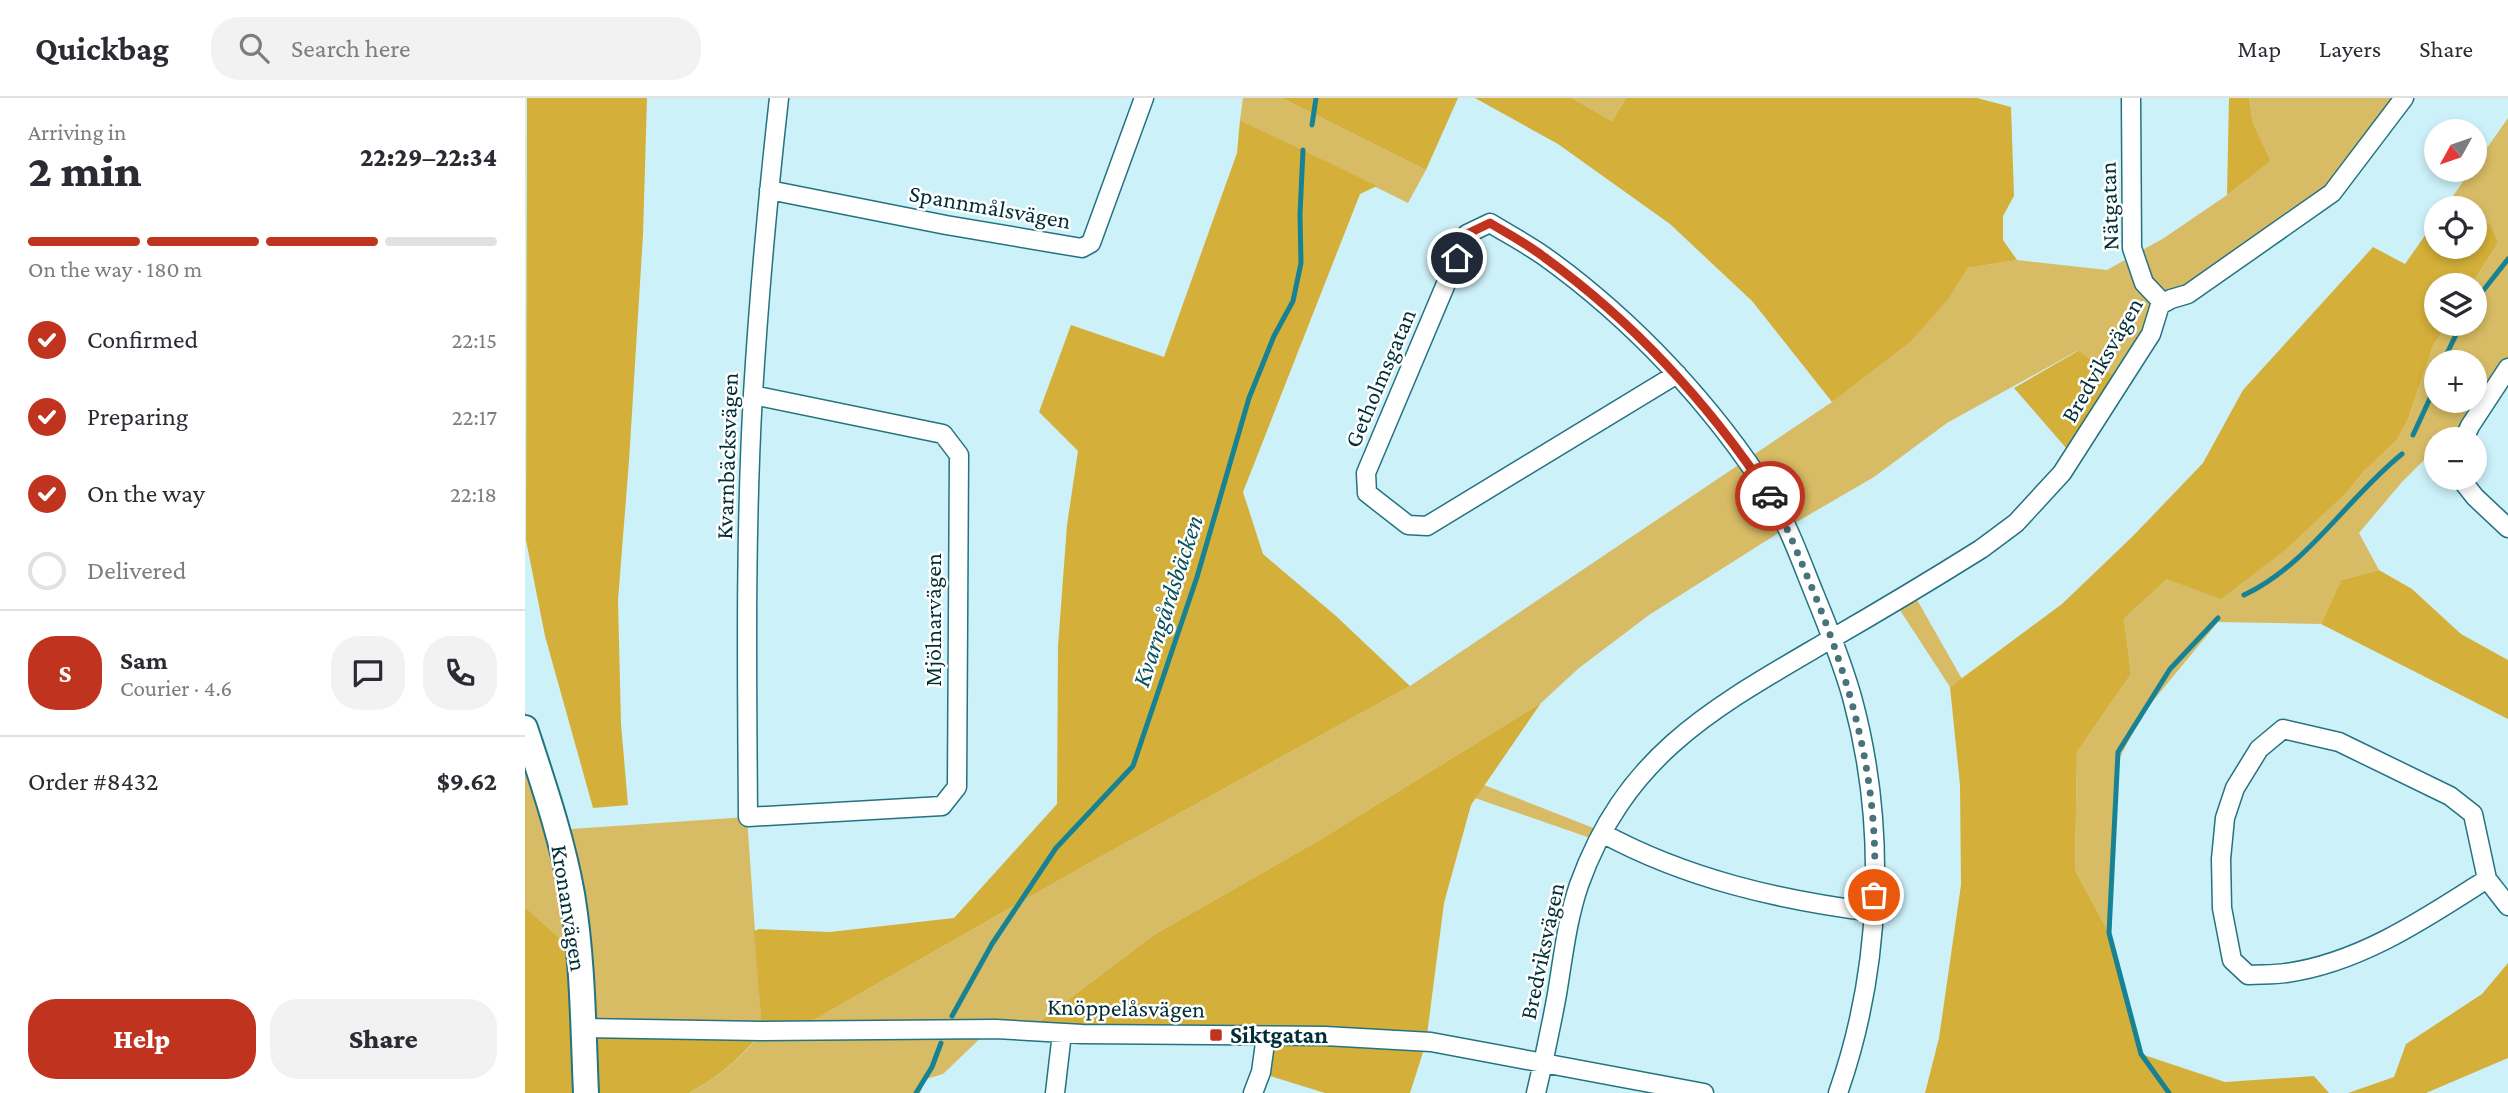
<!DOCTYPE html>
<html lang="en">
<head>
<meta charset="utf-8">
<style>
	body { margin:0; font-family:"Crimson Pro",serif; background:#f2f2f3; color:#2b2b33; height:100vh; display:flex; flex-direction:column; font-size:26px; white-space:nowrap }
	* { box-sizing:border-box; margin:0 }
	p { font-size:23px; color:#7c7c81 }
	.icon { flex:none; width:38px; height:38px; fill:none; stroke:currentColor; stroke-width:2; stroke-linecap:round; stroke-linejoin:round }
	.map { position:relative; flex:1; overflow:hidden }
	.details { display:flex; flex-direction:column; background:#fff; width:525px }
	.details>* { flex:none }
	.needle { width:46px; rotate:230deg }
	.tools { position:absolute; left:1899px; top:21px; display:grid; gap:14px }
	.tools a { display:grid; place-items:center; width:63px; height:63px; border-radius:50%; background:#fff; box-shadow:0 4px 10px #0003; font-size:35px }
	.pin { position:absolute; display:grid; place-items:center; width:60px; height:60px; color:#fff; margin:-30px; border:4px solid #fff; border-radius:50%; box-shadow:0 2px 7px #0007 }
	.courier { position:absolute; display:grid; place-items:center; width:70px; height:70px; margin:-35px; border:5px solid #c0341f; border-radius:50%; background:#fff; color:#222; box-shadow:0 2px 9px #0007 }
	.head em { font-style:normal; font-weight:800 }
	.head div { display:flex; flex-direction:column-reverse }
	.head { display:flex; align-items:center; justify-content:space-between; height:119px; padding:0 28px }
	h1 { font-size:46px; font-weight:800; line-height:52px }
	.bar { display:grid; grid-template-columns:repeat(4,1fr); gap:10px 7px; align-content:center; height:84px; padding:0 28px }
	.bar i { height:9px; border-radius:5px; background:#e1e1e2 }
	.bar .active { background:#c0341f }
	.bar p { grid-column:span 4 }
	.line { display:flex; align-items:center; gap:18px; padding:0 28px; border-top:2px solid #e1e1e2 }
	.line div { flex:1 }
	.round { display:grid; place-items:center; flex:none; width:74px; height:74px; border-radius:28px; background:#f2f2f3 }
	ol { padding:0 28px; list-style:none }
	li { display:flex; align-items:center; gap:21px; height:77px }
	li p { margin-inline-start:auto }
	li .icon { padding:7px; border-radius:50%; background:#c0341f; color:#fff; stroke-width:4 }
	li:last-child { color:#7c7c81 }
	li i { width:38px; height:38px; border:4px solid #e1e1e2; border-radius:50% }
	.primary-button { display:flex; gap:14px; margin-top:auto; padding:14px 28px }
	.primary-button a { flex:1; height:80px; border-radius:28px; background:#c0341f; color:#fff; font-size:28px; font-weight:800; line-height:80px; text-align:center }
	.primary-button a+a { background:#f2f2f3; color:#2b2b33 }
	header { display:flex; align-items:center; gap:42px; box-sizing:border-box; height:98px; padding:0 35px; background:#fff; border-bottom:2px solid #e1e1e2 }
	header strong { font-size:33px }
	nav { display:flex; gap:38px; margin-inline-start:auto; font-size:24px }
	.search { width:490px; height:63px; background:#f2f2f3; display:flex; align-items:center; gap:18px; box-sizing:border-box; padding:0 24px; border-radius:28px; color:#7c7c81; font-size:26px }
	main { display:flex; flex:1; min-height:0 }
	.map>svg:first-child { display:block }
	.green { fill:#d8bb65; fill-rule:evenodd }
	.forest { fill:#d4b03a }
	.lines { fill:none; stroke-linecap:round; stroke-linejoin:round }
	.stream { stroke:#178293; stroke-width:5 }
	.street-casing { stroke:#237381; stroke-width:21 }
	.secondary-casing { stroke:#237381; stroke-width:28 }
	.street { stroke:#fff; stroke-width:18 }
	.secondary { stroke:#fff; stroke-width:24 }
	.done { stroke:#48737b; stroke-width:7; stroke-dasharray:0 12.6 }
	.route { stroke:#c0341f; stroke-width:9 }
	.poi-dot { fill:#c0341f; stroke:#fff; stroke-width:2.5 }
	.labels { text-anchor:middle; stroke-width:5; stroke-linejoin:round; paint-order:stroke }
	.street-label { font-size:24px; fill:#002f37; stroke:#fff }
	.poi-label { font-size:24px; font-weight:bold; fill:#002f37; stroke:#fff; text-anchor:start }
	.water-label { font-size:26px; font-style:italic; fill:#07515c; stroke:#fff }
</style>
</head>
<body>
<header>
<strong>Quickbag</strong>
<div class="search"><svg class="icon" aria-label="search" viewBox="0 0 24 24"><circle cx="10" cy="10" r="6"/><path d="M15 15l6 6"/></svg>Search here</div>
<nav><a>Map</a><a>Layers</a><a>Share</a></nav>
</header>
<main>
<section class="details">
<div class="head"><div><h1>2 min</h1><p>Arriving in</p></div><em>22:29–22:34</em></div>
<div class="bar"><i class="active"></i><i class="active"></i><i class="active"></i><i></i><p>On the way · 180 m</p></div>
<ol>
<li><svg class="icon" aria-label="check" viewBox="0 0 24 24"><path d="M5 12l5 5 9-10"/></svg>Confirmed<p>22:15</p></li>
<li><svg class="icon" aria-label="check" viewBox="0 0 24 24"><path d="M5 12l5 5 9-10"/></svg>Preparing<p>22:17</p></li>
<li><svg class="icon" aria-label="check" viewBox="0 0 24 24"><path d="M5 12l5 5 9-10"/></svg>On the way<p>22:18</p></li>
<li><i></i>Delivered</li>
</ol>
<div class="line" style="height:126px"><b class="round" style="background:#c0341f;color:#fff">S</b><div><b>Sam</b><p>Courier · 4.6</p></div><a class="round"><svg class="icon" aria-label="chat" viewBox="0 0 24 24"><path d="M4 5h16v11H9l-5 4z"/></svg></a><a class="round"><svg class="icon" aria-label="phone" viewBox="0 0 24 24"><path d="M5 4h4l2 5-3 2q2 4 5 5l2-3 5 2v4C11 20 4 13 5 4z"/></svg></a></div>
<div class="line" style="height:91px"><div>Order #8432</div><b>$9.62</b></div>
<div class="primary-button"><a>Help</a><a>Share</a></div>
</section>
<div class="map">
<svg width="1983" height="995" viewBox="0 0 1983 995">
	<rect width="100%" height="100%" fill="#cdf1f9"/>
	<path class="green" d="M718 0H757L901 72 883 105 715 22Z
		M1047 0H1101L1087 23Z
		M1724 0H1880L1806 94 1651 200 1595 282 1552 253 1422 325 1349 379 1263 429 1124 517 1054 570 1016 605 798 740 630 836 499 935 465 931 418 976 401 981 395 995H164C193 980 215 960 237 935L74 924 70 910 66 868 0 809V614L46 731 222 719 237 934 301 915 566 764 885 588 1307 304 1425 199 1443 170 1492 162 1582 172 1639 140 1702 97 1746 63 1728 25Z
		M1983 20V268L1937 341H1911V359L1904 357 1877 384 1834 435 1854 472 1816 482 1796 526 1693 524 1618 615 1592 665 1584 835 1550 772 1552 654 1606 576 1599 521 1642 481 1823 393 1884 318 1908 248 1922 226H1950V187H1946L1973 145 1966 127 1950 116V110H1940L1926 101 1946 72H1950V67ZM1911 264H1950V303H1911Z
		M1387 493 1437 581 1425 589 1369 503Z
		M959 687 1076 733 1071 742 950 700Z"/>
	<path class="forest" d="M2 0H122L118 137 104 363 93 502 96 626 103 707 68 710 20 538 1 442Z
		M757 0H933L901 72Z
		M950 0H1047L1087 23 1101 0H1452L1486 9 1489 98 1478 118V142L1492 162 1443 170 1425 199 1386 243 1307 304 1227 203 1145 126 1033 46Z
		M1704 0H1724L1728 25 1746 63 1702 97Z
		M715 22 852 88 835 96 718 394 738 456 811 518 885 588 566 764 301 915 270 932 237 934C216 959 194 979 164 995H0V809L66 868 70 910 74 924 237 934 229 833 234 831 305 834 429 820 532 706 533 548 542 427 553 353 514 314 546 227 639 259 712 55Z
		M1950 116 1966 127 1973 145 1946 187H1911V226H1922L1908 248 1884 318 1872 341 1840 372 1823 393 1760 452 1696 501 1642 481 1599 521 1606 576 1552 654 1550 772 1584 835 1616 956 1700 984 1789 978 1804 995H1400L1414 940 1436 787 1435 687 1425 589 1537 506 1609 437 1678 365 1718 292 1848 149 1880 166 1911 122V149H1950Z
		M1553 253 1595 282 1548 358 1489 290Z
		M1854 472 1887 491 1936 536 1983 562V621L1796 526 1816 482Z
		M1016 605 946 707 919 805 901 945 885 995H800L742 977 743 938 499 935 630 836 798 740Z
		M1983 865V960L1901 995H1823L1869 979 1881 946 1957 896Z"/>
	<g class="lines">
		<path class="stream" d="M787 27 791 0
			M1950 203 1983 161
			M1918 264 1936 226
			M1888 337 1907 296 1911 281
			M1719 497C1783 467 1821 401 1877 356
			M427 918 467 846 531 750 608 668 672 479 724 300 749 238 768 203 776 165 775 116 778 52
			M391 995 407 969 416 945
			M1644 995 1616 956 1584 835 1593 654 1645 571 1693 520"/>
		<g class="street-casing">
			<path id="street" d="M1606 0 1607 150 1619 185 1638 205
				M244 92 421 127 557 150 566 145 619 0
				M1152 276 902 428 883 427 842 395 841 375 942 136 965 125C983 136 1002 146 1019 158 1107 221 1188 307 1246 399 1264 429 1276 463 1289 495 1303 529 1317 564 1327 599 1362 727 1357 870 1313 995
				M228 297 418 336 434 357 432 689 417 708 223 719C222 578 220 437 228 296 234 197 243 98 254 0
				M1939 341 1945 328 1983 270
				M1935 380 1950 399 1983 430
				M1077 735C1162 781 1254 802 1348 814
				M1962 781C1901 820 1835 865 1761 875 1749 877 1735 876 1723 877L1707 862 1697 810 1696 761 1700 720 1710 690 1734 651 1758 631 1814 644 1925 698 1948 716 1962 781 1983 808
				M58 930 236 933 471 931 557 936 800 938 906 944 1179 995
				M530 995 537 935
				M728 995 736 974 741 938
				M1011 995C1019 962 1026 929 1032 896 1038 860 1042 822 1054 787 1101 656 1188 610 1301 544 1353 514 1405 483 1456 451L1491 425 1537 375 1626 236 1635 207 1646 201 1663 196 1807 95 1879 0"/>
		</g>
		<g class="secondary-casing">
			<path id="secondary" d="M0 630C18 685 37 740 47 796 58 862 58 929 61 995"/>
		</g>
		<use href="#street" class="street"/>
		<use href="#secondary" class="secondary"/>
	</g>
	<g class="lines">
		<path class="done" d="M1245 398C1262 427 1274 459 1287 490 1328 590 1355 689 1349 797"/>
		<path class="route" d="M932 160 942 136 965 125C983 136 1002 146 1019 159 1109 224 1184 306 1245 398"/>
	</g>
	<rect class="poi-dot" x="684" y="930" width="14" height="14" rx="3.5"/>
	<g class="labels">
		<g class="street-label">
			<text transform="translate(1584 108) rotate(-92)" y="8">Nätgatan</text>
			<text transform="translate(465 109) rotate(10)" y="8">Spannmålsvägen</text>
			<text transform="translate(1577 262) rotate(-60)" y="8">Bredviksvägen</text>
			<text transform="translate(855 280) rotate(-67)" y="8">Getholmsgatan</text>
			<text transform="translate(202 358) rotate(-88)" y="8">Kvarnbäcksvägen</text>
			<text transform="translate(408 522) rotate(-90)" y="8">Mjölnarvägen</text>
			<text transform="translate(44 810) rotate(81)" y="8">Kronanvägen</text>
			<text transform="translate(1017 853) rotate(-78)" y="8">Bredviksvägen</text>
			<text transform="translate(601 910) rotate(1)" y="8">Knöppelåsvägen</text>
		</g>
		<g class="poi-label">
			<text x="705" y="945">Siktgatan</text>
		</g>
		<g class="water-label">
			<text transform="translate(642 503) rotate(-72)" y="9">Kvarngårdsbäcken</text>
		</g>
	</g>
</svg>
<div class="tools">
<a><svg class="needle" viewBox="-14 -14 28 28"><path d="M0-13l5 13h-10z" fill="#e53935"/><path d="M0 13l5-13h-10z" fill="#7c7c81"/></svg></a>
<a><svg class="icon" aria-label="locate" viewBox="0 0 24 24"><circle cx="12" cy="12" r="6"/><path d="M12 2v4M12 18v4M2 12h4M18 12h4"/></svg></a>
<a><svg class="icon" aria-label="layers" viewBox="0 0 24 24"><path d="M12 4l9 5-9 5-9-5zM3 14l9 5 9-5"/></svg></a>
<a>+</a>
<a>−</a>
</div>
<div class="pin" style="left:1349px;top:797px;background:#ea580c"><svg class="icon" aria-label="bag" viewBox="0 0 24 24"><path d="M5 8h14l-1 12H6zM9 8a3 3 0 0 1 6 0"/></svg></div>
<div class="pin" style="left:932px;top:160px;background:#1f2937"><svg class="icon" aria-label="home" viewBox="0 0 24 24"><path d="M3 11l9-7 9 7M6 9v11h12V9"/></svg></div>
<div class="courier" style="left:1245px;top:398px"><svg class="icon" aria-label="car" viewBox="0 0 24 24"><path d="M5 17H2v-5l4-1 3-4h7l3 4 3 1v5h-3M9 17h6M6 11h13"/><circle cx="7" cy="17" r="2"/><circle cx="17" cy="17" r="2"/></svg></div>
</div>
</main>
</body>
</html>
